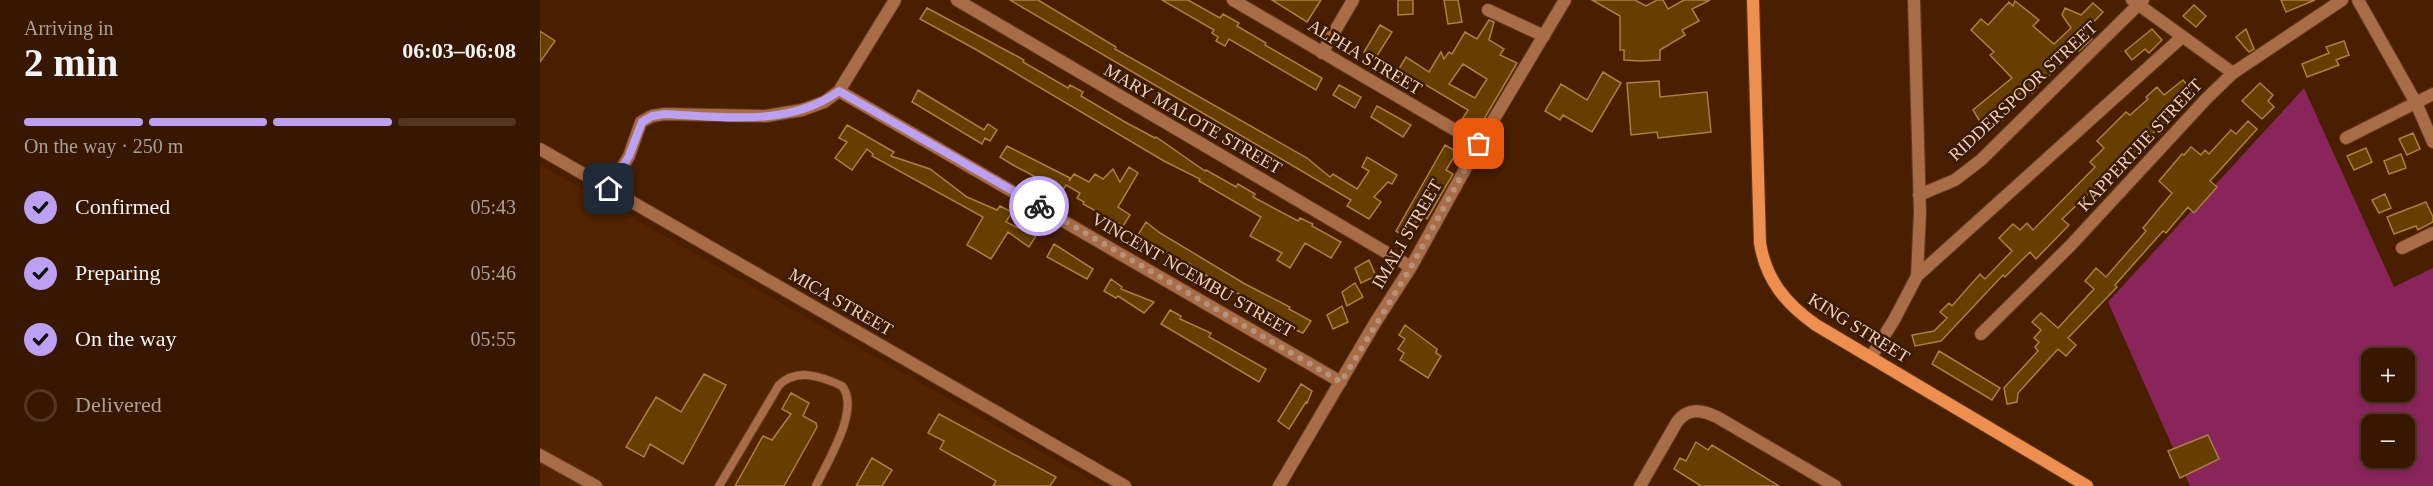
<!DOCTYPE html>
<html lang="en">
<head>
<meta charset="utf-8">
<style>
	body { margin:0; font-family:Georgia,serif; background:#3f200a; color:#f1f3f6; height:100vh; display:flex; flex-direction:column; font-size:22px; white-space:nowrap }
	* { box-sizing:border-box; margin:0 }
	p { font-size:20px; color:#ab9f99 }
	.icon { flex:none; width:33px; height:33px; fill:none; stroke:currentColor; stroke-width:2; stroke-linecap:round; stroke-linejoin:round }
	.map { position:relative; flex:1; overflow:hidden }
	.sheet { display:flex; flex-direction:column; background:#381700; width:540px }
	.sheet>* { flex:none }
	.controls { position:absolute; left:1821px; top:348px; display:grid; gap:12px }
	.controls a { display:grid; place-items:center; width:54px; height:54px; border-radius:12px; background:#381700; box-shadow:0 3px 9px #0003,0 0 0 2px #523622; font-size:30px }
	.pin { position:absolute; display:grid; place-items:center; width:51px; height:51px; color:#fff; margin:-26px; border-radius:12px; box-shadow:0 3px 9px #0006 }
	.courier { position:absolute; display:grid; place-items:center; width:60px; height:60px; margin:-30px; border:4px solid #bca0f2; border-radius:50%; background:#fff; color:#222; box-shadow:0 2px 8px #0007 }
	.head em { font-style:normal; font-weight:700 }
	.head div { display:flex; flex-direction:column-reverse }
	.head { display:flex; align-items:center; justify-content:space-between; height:102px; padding:0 24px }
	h1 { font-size:39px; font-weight:700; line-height:45px }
	.bar { display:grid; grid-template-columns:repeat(4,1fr); gap:9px 6px; align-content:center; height:72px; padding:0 24px }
	.bar i { height:8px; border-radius:4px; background:#523622 }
	.bar .current { background:#bca0f2 }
	.bar p { grid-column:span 4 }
	ol { padding:0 24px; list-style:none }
	li { display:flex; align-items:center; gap:18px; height:66px }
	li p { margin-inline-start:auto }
	li .icon { padding:6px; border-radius:50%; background:#bca0f2; color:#111; stroke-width:4 }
	li:last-child { color:#ab9f99 }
	li i { width:33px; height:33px; border:3px solid #523622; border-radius:50% }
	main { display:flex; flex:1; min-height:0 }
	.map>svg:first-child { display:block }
	.built { fill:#542400 }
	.green { fill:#89255b; fill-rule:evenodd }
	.building { fill:#663f00; stroke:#ad7e42; stroke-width:1.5; fill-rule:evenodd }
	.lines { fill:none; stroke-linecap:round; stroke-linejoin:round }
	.lane-casing { stroke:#653b1e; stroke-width:10 }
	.street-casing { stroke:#653b1e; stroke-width:14 }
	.secondary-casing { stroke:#653b1e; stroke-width:14 }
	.lane { stroke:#a86c47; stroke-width:8 }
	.street { stroke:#a86c47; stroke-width:12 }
	.secondary { stroke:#ee8e4f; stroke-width:12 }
	.done { stroke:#b8917a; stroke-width:6; stroke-dasharray:0 10.8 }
	.route { stroke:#bca0f2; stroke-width:8 }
	.labels { text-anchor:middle; stroke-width:5; stroke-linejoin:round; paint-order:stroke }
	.street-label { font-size:18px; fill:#f3cfbb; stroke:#381a05 }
</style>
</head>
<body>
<main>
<section class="sheet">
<div class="head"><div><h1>2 min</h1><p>Arriving in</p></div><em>06:03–06:08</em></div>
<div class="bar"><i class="current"></i><i class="current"></i><i class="current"></i><i></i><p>On the way · 250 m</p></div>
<ol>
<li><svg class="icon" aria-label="check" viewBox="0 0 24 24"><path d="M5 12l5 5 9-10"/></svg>Confirmed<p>05:43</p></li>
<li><svg class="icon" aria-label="check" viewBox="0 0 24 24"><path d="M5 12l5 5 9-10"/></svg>Preparing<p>05:46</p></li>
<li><svg class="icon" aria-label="check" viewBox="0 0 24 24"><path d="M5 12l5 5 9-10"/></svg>On the way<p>05:55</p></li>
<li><i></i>Delivered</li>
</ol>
</section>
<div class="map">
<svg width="1893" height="486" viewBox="0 0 1893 486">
	<rect width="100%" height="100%" fill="#4a1f00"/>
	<path class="built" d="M0 165 561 486H0Z"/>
	<path class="green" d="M1764 88 1854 287 1893 268V486H1650L1568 302ZM1832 358H1864V392H1832ZM1832 424H1864V458H1832Z"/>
	<path class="building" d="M470 0H498L576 47 575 49 767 158 790 177 793 174 817 189 829 171 822 167 827 157 857 175 852 184 848 182 834 197 841 202 829 219 807 206 811 200Z
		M622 0H648L680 18 683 14 699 23 697 26 726 43 725 45 782 78 776 90 689 39 685 46 676 41 678 37 672 33 674 30Z
		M732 0H781L767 22Z
		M858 0H873V14L858 15Z
		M904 0H918L922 22 908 24Z
		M1052 0H1095L1106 6 1117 0H1123L1128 9 1144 0H1170L1152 9 1159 21 1142 30 1145 35 1120 50V60L1100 61 1084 60V50H1080V16Z
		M1741 0H1775L1746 12Z
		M1475 1 1499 20 1493 26 1514 44 1531 28 1522 15 1525 8 1541 15 1553 3 1563 12 1545 31 1552 39 1539 51 1536 48 1492 93 1486 89 1458 112 1463 120 1445 130 1433 110 1472 78 1450 55 1454 52 1431 30 1441 19 1448 25 1469 2 1473 6Z
		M1654 5 1666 16 1656 27 1643 16Z
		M387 8 471 53 484 60 483 62 528 88 530 85 543 92 541 96 585 122 615 138 616 137 665 171 666 170 696 187 698 184 715 194 713 197 758 221 760 218 773 224 772 226 801 242 791 258 765 243 750 268 737 260 742 253 710 236 721 217 659 181 660 179 624 161 435 49 380 19Z
		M949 20 954 22 949 40 964 49 960 55 977 63 937 131 921 121 928 110 859 69 866 57 889 72 901 52 904 59 909 52 912 54 925 32 937 39ZM923 64 947 79 935 98 909 84Z
		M840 25 852 32 835 59 824 52Z
		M1612 29 1622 40 1609 53 1605 49 1592 60 1585 51Z
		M1706 29 1714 49 1709 52 1696 37Z
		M0 31 15 41 0 62Z
		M1804 41 1809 55 1796 60 1799 65 1767 77 1762 64 1789 53 1786 47Z
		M1063 72 1081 83 1052 132 1023 115 1020 120 1005 111 1021 84 1047 100Z
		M1643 80 1653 92 1635 107 1636 108 1633 111 1635 113 1608 138 1611 141 1576 175 1573 171 1522 219 1529 225 1496 259 1490 252 1465 277 1463 275 1401 341 1375 346 1372 335 1394 331 1407 318 1400 312 1409 303 1412 306 1440 274 1445 279 1472 251 1459 238 1473 224 1480 230 1487 223 1493 230 1555 167 1550 162 1564 148 1557 141 1586 112 1590 115 1608 99 1606 97 1617 87 1624 95Z
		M1119 81 1120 97 1167 92 1171 132 1118 138 1117 132 1091 135 1087 83Z
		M1720 83 1733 95 1728 101 1734 107 1722 119 1702 101Z
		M799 85 821 97 815 108 793 95Z
		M378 90 444 130 448 124 457 130 450 141 445 138 442 144 372 102Z
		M837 106 871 125 863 137 831 117Z
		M1708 121 1717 129 1670 181 1677 187 1654 213 1648 207 1626 233 1623 231 1575 285 1577 287 1528 338 1536 345 1526 356 1518 349 1478 393 1477 402 1467 404 1464 388 1498 351 1495 347 1499 342 1494 338 1501 330 1492 322 1501 313 1518 328 1554 289 1545 281 1556 268 1566 277 1606 231 1603 228 1632 193 1619 181 1642 154 1644 155 1651 147 1661 155 1665 150 1669 154 1691 130 1696 134Z
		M307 125 354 152 351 156 390 169 427 197 457 210 460 206 472 212 466 222 496 236 489 247 468 232 451 259 427 245 443 217 332 156 333 154 327 149 312 170 295 158 307 142 299 138Z
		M1873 133 1880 149 1867 155 1859 139Z
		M905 145 917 152 906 170 913 174 887 219 880 215 867 238 856 231Z
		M467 146 530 178 529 181 534 174 549 182 555 174 563 179 573 169 580 182 589 167 598 173 578 207 590 215 583 226 543 204 544 202 537 198 540 193 526 185 522 191 473 165 460 157Z
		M1826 148 1832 162 1814 170 1807 156Z
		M1861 154 1866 168 1849 174 1844 161Z
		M1845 194 1851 208 1839 213 1832 200Z
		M1886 202 1893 217V222L1878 230 1876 226 1854 234 1847 217Z
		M606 222 620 233 705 284 750 307 749 309 771 321 763 333 744 325 745 323 699 294 685 289 687 287 656 270 649 263 647 264 600 237 598 235Z
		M514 244 553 269 547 279 507 257Z
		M829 260 836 276 821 283 815 268Z
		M571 279 582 287 581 289 614 302 604 313 578 296 576 298 564 291Z
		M815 283 823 297 807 306 802 292Z
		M802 306 808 322 793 329 787 315Z
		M630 310 641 316 640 319 671 333 669 337 726 369 719 382 621 324Z
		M865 325 897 349 896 353 901 356 888 378 860 360 864 353 858 349 865 339 859 335Z
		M1399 351 1460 388 1452 400 1392 364Z
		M164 374 186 385 143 464 110 444 104 457 86 447 116 397 141 412Z
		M761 384 772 391 767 403 766 402 749 429 738 421Z
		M251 393 269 403 263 416 276 423 277 427 244 486H195L223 436 232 440 251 414 242 409Z
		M399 414 516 477 510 486H453L456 481 400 449 404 441 388 433Z
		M1668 435 1679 459 1640 478 1628 451Z
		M1156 442 1168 450 1172 445 1239 486H1161L1134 469 1140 458 1146 461Z
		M332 458 352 470 342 486H316Z"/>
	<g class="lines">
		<g class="lane-casing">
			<path id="lane" d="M179 486 239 385C257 368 281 376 302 386 321 409 287 462 276 486"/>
		</g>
		<g class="street-casing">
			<path id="street" d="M417 0 871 267
				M693 0 939 144
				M1374 0 1380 212 1377 276
				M1592 0 1693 73
				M1818 0 1876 103 1893 142
				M948 10 1004 36
				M782 53 813 0
				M299 91 801 382
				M1806 138 1893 94
				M0 149 585 486
				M69 189 89 156 101 122 112 116 125 114 226 116 262 110 284 102 299 91 355 0
				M1379 195 1415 180 1441 160 1603 0
				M1862 248 1893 233
				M1441 334 1531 245 1667 98 1693 73 1802 0
				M1331 357 1354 320 1377 276 1642 37
				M0 455 56 486
				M739 486 835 323 871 267 939 144 1025 0
				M1100 486 1137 422C1148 407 1162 410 1177 417L1295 486"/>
		</g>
		<g class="secondary-casing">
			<path id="secondary" d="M1213 0 1220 243C1226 280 1246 304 1276 325L1547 486"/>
		</g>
		<use href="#lane" class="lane"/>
		<use href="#street" class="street"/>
		<use href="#secondary" class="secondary"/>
	</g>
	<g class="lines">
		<path class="done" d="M499 206 801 382 871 267 939 144"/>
		<path class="route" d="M69 189 89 156 102 122 112 116 125 114C182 117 250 127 299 91L499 206"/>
	</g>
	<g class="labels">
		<g class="street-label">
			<text transform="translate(825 57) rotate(31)" y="6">ALPHA STREET</text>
			<text transform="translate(1483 91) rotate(-43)" y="6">RIDDERSPOOR STREET</text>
			<text transform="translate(653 119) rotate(30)" y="6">MARY MALOTE STREET</text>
			<text transform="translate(1600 145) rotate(-47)" y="6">KAPPERTJIE STREET</text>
			<text transform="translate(867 234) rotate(-60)" y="6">IMALI STREET</text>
			<text transform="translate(653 275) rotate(30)" y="6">VINCENT NCEMBU STREET</text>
			<text transform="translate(301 302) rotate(30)" y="6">MICA STREET</text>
			<text transform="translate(1319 328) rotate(32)" y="6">KING STREET</text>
		</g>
	</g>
</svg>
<div class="controls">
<a>+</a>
<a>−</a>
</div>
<div class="pin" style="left:939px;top:144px;background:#ea580c"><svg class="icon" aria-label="bag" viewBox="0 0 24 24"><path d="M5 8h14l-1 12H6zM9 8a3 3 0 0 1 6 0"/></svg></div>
<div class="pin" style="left:69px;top:189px;background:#1f2937"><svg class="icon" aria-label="home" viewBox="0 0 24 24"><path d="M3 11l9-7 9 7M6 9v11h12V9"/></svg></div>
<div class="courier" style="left:499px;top:206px"><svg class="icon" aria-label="bike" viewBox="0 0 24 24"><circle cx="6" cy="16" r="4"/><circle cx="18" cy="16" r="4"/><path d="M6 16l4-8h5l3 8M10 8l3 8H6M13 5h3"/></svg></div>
</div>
</main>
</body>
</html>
